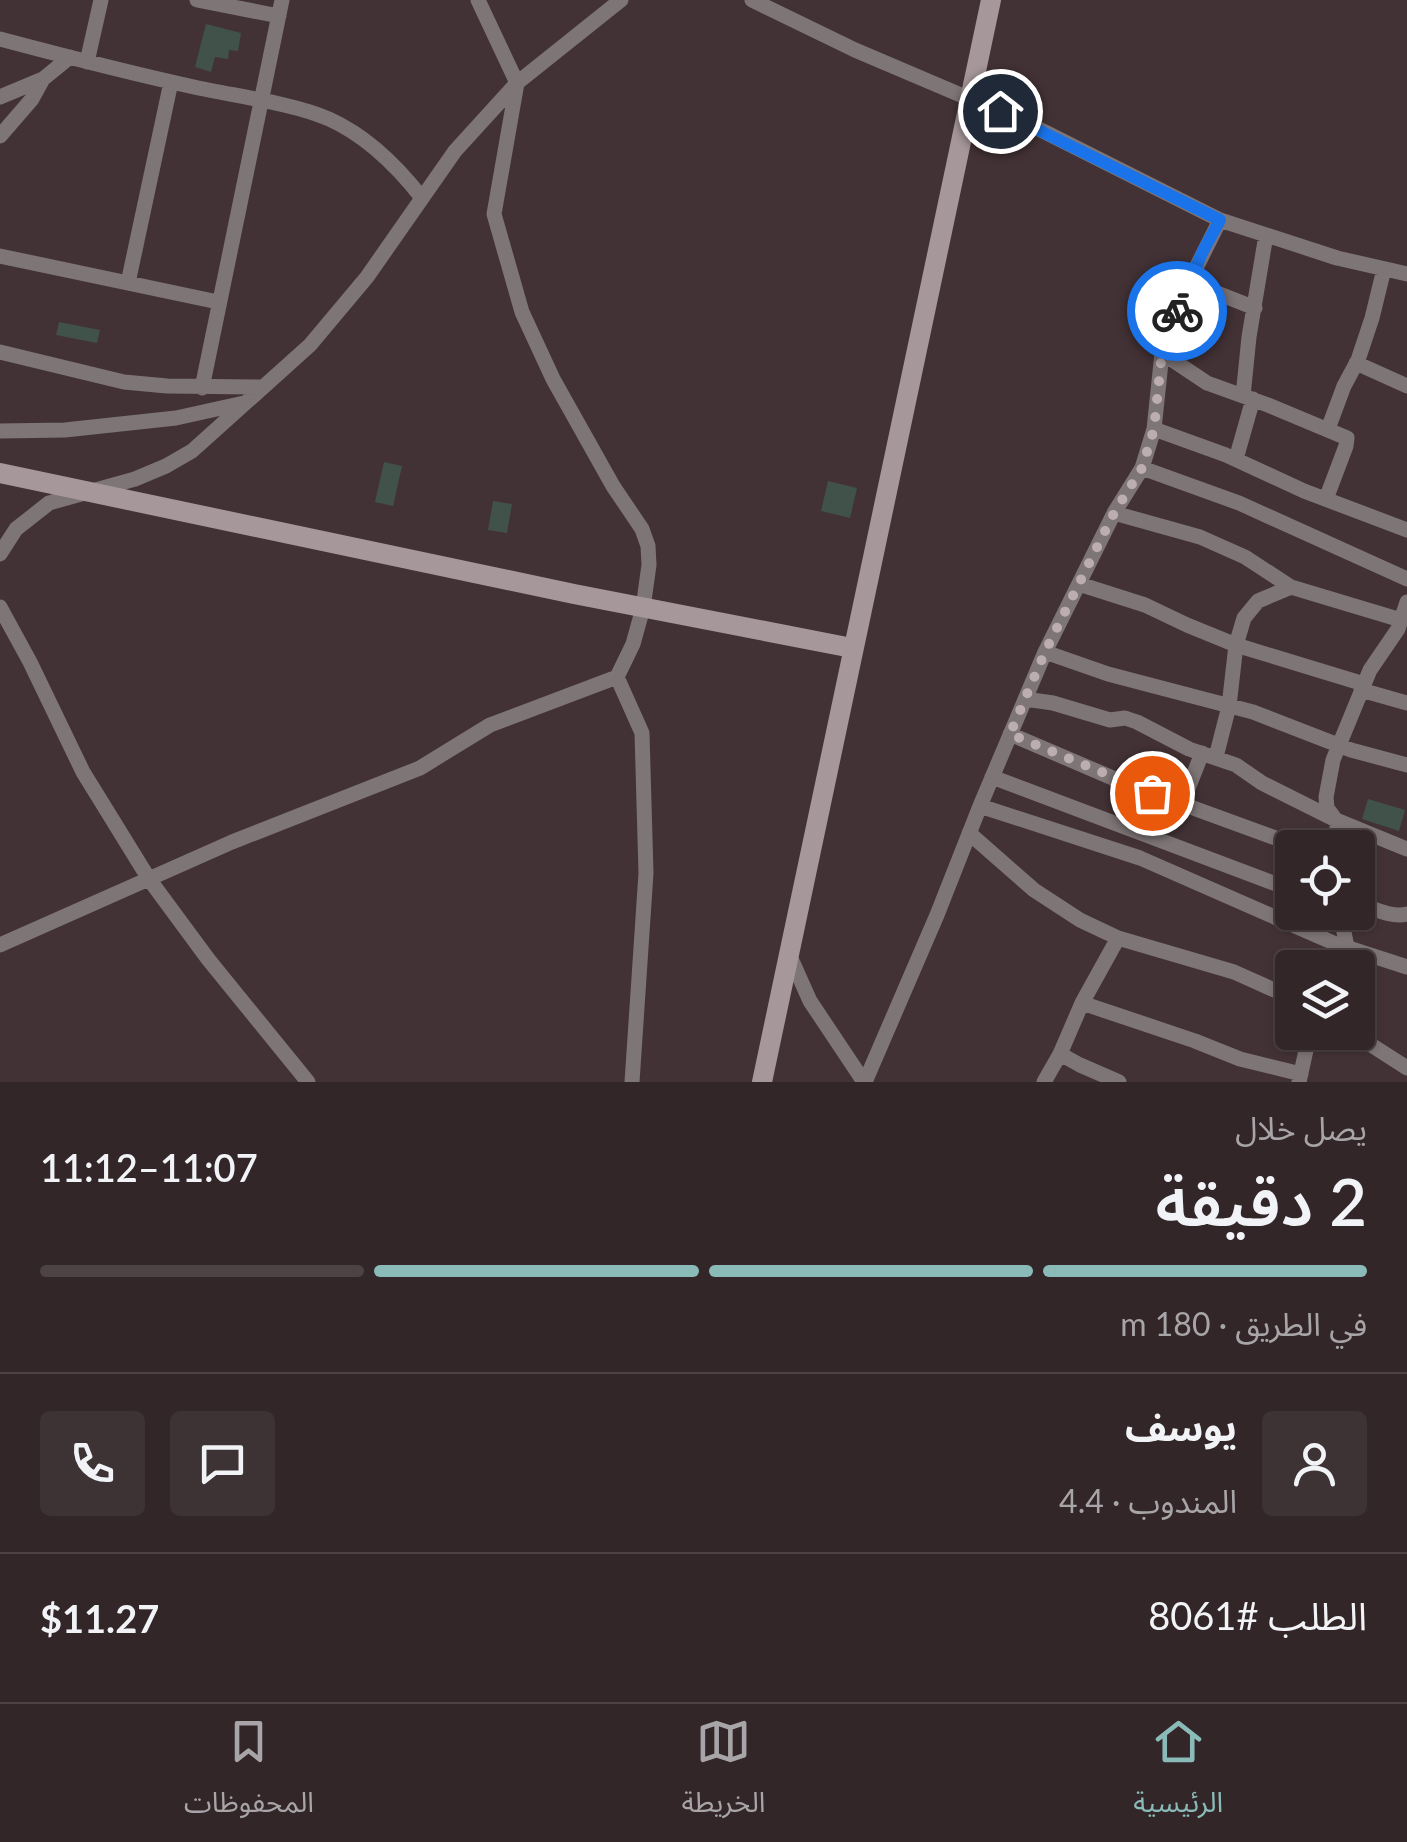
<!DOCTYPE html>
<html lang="ar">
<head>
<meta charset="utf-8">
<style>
	body { margin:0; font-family:Lato,"Noto Sans Arabic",sans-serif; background:#3d3234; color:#f1f3f6; direction:rtl; height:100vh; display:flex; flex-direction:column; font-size:38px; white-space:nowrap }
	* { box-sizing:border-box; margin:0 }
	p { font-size:32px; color:#a8a5a8 }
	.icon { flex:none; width:55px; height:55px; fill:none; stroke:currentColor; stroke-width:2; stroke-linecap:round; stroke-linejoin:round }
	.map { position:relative; height:1082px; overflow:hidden; direction:ltr }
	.drawer { display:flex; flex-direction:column; background:#322628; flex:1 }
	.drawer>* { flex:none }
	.fabs { position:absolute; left:1275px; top:830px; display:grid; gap:20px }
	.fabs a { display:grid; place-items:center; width:100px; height:100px; border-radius:10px; background:#322628; box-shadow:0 2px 8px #0004,0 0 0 2px #4d4345; font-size:50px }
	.pin { position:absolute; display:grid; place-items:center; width:85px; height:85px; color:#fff; margin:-42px; border:5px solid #fff; border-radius:50%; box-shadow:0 2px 10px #0007 }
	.courier { position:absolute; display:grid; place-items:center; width:100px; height:100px; margin:-50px; border:8px solid #1a73e8; border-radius:50%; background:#fff; color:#222; box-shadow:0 2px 12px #0007 }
	.headline em { font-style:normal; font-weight:600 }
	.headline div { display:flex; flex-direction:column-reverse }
	.headline { display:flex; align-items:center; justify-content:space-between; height:170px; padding:0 40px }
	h1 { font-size:65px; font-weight:600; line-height:75px }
	.bar { display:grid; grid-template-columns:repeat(4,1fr); gap:15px 10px; align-content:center; height:120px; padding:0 40px }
	.bar i { height:12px; border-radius:8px; background:#4d4345 }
	.bar .active { background:#8bbbb9 }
	.bar p { grid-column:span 4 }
	.line { display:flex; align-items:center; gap:25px; padding:0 40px; border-top:2px solid #4d4345 }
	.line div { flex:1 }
	.round { display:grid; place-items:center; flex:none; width:105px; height:105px; border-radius:10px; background:#3d3234 }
	.tabs { display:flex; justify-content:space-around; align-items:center; height:140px; border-top:2px solid #4d4345; background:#322628; font-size:28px; color:#a8a5a8 }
	.tabs a { display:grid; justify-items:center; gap:5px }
	.tabs .active { color:#8bbbb9 }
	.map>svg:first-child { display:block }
	.building { fill:#41524a }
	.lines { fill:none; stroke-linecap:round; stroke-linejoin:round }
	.street { stroke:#7e7576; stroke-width:15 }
	.secondary { stroke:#a6979a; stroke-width:20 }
	.done { stroke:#bcaeb0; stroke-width:10; stroke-dasharray:0 18 }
	.route { stroke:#1a73e8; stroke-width:12 }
</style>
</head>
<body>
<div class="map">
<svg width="1407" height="1082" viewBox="0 0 1407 1082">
	<rect width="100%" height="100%" fill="#433235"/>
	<path class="building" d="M206 24 241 33 238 51 229 50 228 59 215 57 211 72 195 67Z
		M59 322 100 330 97 343 56 335Z
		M384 462 402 466 393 506 375 502Z
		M828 481 857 488 850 518 821 511Z
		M493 501 512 504 507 533 488 530Z
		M1368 799 1405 810 1399 831 1362 819Z"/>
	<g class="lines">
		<path class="street" d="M197 0 279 16
			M752 0 855 50 1029 124 1220 220 1337 258 1407 274
			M0 39C64 56 129 73 194 87 234 96 293 103 329 119 367 136 397 166 422 198
			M87 62 101 0
			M0 97 43 79 70 57
			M0 136 32 99 43 79
			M0 256 218 302
			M1189 282 1255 308
			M128 283 171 82
			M0 352 124 382 167 386 262 387
			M1162 353 1207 383 1268 405 1347 438 1346 446 1326 499
			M1356 363 1407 386
			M202 388 282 0
			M1243 396 1249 337 1266 235
			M1154 429 1226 455 1304 491 1407 530
			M1328 429 1344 386 1358 360 1372 318 1384 269
			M0 431 65 430 176 418 244 403
			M1236 459 1253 399
			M1142 468 1239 503 1407 579
			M1114 513 1200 537 1245 557 1291 587 1401 620
			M0 554 16 529 49 503 135 479 166 466 192 451 310 345 367 277 455 151 517 83 621 0
			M1079 584 1145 605 1187 625 1236 645 1364 684
			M0 607 30 662 83 772 149 879 208 959 308 1082
			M1045 652 1108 674 1253 712 1351 750 1407 765
			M617 677 642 733 646 873 632 1082
			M1361 690 1407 703
			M1025 699 1053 703 1110 720 1125 718 1137 722 1189 749 1236 765 1262 783 1336 820 1407 849
			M1010 734 1122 782 1303 848
			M1216 757 1229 706 1236 645 1244 618 1258 601 1291 587
			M992 777 1292 890
			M1182 804 1202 753
			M980 806 1140 858 1336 944 1407 967
			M969 833 1034 890 1080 920 1118 938 1234 972 1292 998
			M1337 848 1338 834 1336 820 1327 808 1326 797 1333 760 1370 670 1398 629 1407 602
			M1358 903C1373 908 1391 918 1407 914
			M1340 912 1347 947
			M0 945 232 842 420 768 490 725 617 677 633 644 643 608 649 565 648 546 642 529 613 486 553 379 522 312 494 214 517 83 478 0
			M789 954 810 1001 864 1082
			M1328 968 1336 944
			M1082 1003 1195 1041 1240 1059 1301 1074
			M1351 1032 1407 1068
			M1060 1054 1080 1065 1119 1082
			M865 1082 937 915 980 806 1045 652 1114 513 1142 468 1154 429 1162 353 1189 282 1220 220
			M1044 1082 1060 1054 1082 1003 1118 938
			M1299 1082 1310 1032"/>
		<path class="secondary" d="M0 473 574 594 852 648
			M762 1082 991 0"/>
	</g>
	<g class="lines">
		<path class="done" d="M1152 793 1010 734 1045 652 1114 513 1142 468 1154 429 1162 352 1177 311"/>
		<path class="route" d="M1000 111 1220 220 1203 251 1177 311"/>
	</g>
</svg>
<div class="fabs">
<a><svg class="icon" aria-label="locate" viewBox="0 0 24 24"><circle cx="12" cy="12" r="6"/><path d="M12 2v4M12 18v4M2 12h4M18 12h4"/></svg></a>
<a><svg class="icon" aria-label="layers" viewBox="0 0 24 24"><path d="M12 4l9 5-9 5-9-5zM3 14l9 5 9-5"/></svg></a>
</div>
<div class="pin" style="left:1152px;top:793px;background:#ea580c"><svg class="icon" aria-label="bag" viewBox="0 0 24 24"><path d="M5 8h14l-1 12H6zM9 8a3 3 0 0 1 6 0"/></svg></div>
<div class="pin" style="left:1000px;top:111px;background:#1f2937"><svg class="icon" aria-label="home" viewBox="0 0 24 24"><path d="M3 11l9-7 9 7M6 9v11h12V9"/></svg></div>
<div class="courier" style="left:1177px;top:311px"><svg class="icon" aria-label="bike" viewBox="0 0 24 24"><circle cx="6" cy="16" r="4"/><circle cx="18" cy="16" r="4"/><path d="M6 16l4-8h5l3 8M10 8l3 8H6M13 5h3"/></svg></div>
</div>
<section class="drawer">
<div class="headline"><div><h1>2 دقيقة</h1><p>يصل خلال</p></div><em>11:07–11:12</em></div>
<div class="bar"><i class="active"></i><i class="active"></i><i class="active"></i><i></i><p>في الطريق · 180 m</p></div>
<div class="line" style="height:180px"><a class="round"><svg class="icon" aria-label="person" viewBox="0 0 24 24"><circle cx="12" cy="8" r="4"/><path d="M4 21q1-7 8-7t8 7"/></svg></a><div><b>يوسف</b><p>المندوب · 4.4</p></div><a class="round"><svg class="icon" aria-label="chat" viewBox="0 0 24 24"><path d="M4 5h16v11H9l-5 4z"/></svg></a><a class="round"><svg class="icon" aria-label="phone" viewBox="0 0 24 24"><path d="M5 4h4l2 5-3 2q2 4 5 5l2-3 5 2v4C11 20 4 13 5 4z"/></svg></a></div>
<div class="line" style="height:130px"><div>الطلب #8061</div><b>$11.27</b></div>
</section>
<nav class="tabs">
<a class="active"><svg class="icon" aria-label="home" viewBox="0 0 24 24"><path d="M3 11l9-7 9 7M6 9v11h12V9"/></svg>الرئيسية</a>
<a><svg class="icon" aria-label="map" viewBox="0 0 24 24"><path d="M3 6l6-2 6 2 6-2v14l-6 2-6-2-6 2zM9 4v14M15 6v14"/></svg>الخريطة</a>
<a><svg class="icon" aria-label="saved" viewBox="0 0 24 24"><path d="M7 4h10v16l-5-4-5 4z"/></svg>المحفوظات</a>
</nav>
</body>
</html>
